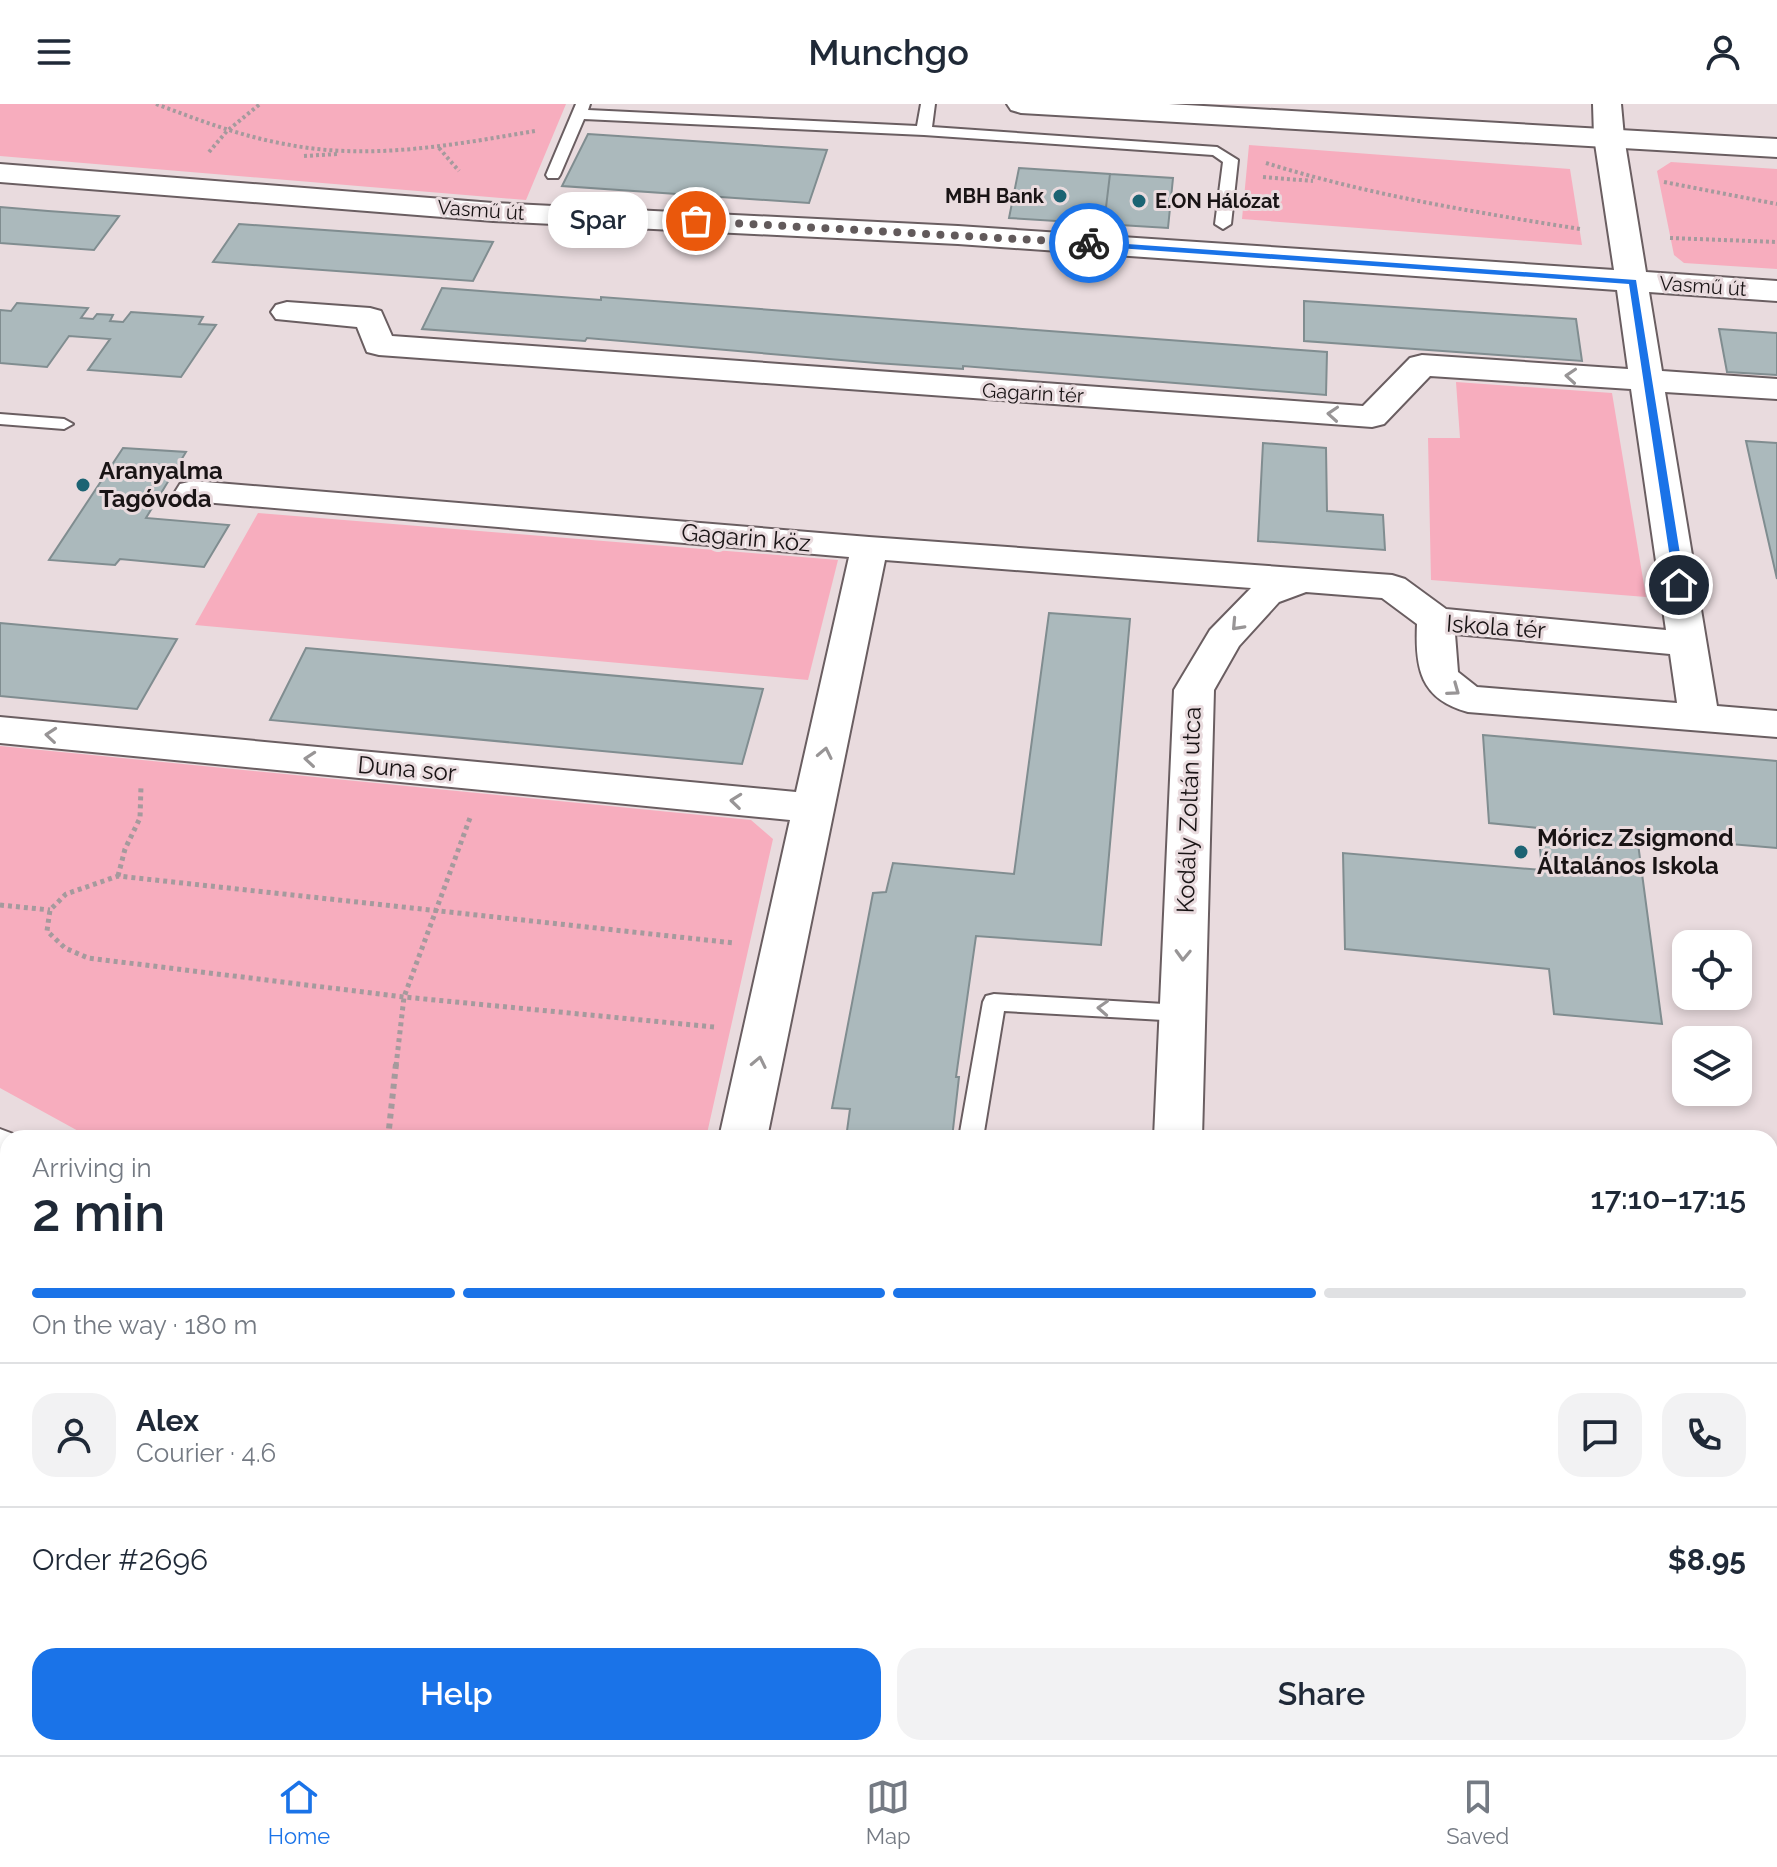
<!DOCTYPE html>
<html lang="en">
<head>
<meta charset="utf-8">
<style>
	body { margin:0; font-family:Raleway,sans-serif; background:#f2f2f3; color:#1f2937; height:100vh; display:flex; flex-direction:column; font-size:30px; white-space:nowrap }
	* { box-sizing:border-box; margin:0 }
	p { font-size:26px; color:#747a83 }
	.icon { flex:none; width:44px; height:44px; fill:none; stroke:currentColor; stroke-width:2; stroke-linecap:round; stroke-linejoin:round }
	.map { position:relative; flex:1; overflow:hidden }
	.details { position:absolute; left:0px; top:1026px; width:1778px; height:626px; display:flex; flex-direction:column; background:#fff; border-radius:24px 24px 0 0; box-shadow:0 4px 12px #0003 }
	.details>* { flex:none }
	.buttons { position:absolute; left:1672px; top:826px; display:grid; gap:16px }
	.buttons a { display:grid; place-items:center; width:80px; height:80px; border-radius:16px; background:#fff; box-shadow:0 4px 12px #0003; font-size:40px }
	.pin { position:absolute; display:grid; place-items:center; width:68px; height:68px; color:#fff; margin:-34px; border:4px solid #fff; border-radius:50%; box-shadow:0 2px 8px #0007 }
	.courier { position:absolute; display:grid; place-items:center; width:80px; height:80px; margin:-40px; border:6px solid #1a73e8; border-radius:50%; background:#fff; color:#222; box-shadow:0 2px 10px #0007 }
	.bubble { position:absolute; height:56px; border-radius:24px; background:#fff; box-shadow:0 4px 12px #0003; font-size:26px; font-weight:600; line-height:56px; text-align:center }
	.head em { font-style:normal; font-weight:600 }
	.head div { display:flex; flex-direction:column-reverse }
	.head { display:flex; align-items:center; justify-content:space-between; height:136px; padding:0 32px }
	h1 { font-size:52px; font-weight:600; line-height:60px }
	.bar { display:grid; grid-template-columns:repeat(4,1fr); gap:12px 8px; align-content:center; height:96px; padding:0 32px }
	.bar i { height:10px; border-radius:6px; background:#e0e1e3 }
	.bar .current { background:#1a73e8 }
	.bar p { grid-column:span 4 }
	.line { display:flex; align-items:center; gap:20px; padding:0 32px; border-top:2px solid #e0e1e3 }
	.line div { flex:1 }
	.round { display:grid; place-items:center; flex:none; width:84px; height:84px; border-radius:24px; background:#f2f2f3 }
	.primary-button { display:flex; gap:16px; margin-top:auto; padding:16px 32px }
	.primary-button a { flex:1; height:92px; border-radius:24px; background:#1a73e8; color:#fff; font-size:32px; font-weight:600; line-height:92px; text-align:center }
	.primary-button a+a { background:#f2f2f3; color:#1f2937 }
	header { display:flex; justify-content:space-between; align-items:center; height:104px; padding:0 32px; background:#fff; font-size:36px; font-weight:600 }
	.tab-bar { display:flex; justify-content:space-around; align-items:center; height:112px; border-top:2px solid #e0e1e3; background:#fff; font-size:22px; color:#747a83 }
	.tab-bar a { display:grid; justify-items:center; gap:4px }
	.tab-bar .current { color:#1a73e8 }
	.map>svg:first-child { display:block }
	.green { fill:#f7adbe }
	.building { fill:#abb9bc; stroke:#808d90; stroke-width:2 }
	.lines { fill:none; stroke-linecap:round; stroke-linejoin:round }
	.service-casing { stroke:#6a5e61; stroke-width:4 }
	.minor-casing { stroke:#6a5e61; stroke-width:4 }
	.tertiary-casing { stroke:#6a5e61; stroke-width:4 }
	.path-far2 { stroke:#a59a9d; stroke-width:4; stroke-dasharray:3 3; stroke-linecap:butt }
	.path-far1 { stroke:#a59a9d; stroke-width:5; stroke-dasharray:4 4; stroke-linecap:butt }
	.path { stroke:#a59a9d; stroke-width:6; stroke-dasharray:5 5; stroke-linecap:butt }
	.service { fill:#fff; fill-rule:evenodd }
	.minor { fill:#fff; fill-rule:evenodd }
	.tertiary { fill:#fff; fill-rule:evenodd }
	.oneway { stroke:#989596 }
	.route { fill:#1a73e8 }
	.done { stroke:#625a5b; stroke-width:8; stroke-dasharray:0 14.4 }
	.poi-dot { fill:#1c6373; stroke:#e9dbde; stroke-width:3 }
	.labels { text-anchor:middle; stroke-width:6; stroke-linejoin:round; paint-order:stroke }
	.far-poi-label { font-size:20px; font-weight:bold; fill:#191415; stroke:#e9dbde; text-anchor:end }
	.far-street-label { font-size:20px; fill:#191415; stroke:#e9dbde }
	.poi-label { font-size:24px; font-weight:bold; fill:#191415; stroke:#e9dbde; text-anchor:start }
	.street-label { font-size:24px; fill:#191415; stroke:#e9dbde }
</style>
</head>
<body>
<header><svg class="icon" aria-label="menu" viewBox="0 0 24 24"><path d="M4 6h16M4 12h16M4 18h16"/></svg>Munchgo<svg class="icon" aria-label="person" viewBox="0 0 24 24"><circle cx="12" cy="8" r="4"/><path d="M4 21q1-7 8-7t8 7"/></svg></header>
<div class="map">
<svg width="1777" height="1651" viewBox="0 0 1777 1651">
	<rect width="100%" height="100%" fill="#e9dbde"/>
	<path class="green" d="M0 0H566L526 96 0 52Z
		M1249 41 1570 65 1582 141 1242 115Z
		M1671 58 1777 65V165L1684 159 1674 151 1657 67Z
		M1456 278 1612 289 1646 493 1431 476 1428 334H1460Z
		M258 409 838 456 808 576 195 521Z
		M0 642 751 716 773 735 706 1034H91L0 984Z
		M8 1193V1644H1770V1595L1777 1596V1651H0V1201Z"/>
	<path class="building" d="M588 30 827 46 809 99 562 82Z
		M1019 64 1110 70 1104 120 1009 114Z
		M1110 70 1173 74 1168 124 1104 120Z
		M0 103 48 107 119 112 94 146 0 139Z
		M239 120 493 138 473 177 213 158Z
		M442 184 601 196V193L1327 248 1326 291 963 262V265L876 259 587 234 585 237 422 225Z
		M1304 197 1576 215 1582 257 1304 237Z
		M17 199 88 204 81 214 93 215 97 210 113 211 110 217 123 218 131 208 203 213 199 220 216 221 181 273 88 266 110 235 69 232 47 263 0 259V206L11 207Z
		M1719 225 1777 229V271L1727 268Z
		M1746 337 1777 339V475L1757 387Z
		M1263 339 1326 344 1327 407 1383 411 1385 446 1258 437Z
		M123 344 186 348 146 414 229 421 204 463 120 455 115 461 49 456Z
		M1049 509 1130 515 1101 841 976 832 956 973H959L952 1034H846L850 1005 832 1004 873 789 886 788 893 759 1014 770Z
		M0 519 177 535 137 605 0 592Z
		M306 544 763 585 742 660 270 616Z
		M1483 631 1777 657V744L1637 732 1662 920 1554 910 1549 865 1345 845 1343 749 1542 766 1538 724 1489 719Z
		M1770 1056 1777 1057V1108L1770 1107Z
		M0 1281 8 1286V1365L0 1373Z
		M1770 1296 1777 1297V1362L1775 1352H1770Z"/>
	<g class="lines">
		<g class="service-casing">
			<path id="service" d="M576 0H590L588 6 917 22 921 0H935L932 23 1217 43 1238 56 1231 120 1223 125 1215 120 1223 58 1213 51 924 31 584 15 560 71 558 74H548L546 71Z
				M0 310 64 315 73 320 64 325 0 320Z
				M994 890 1181 901 1189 903 1192 909 1189 915 1181 917 1004 907 983 1034H959L983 898 986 892Z"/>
		</g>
		<g class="minor-casing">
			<path id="minor" d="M1593 0H1621L1624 33 1646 168 1777 177V197L1649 188 1662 267 1777 275V295L1665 288 1717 602 1777 607V633L1468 608C1420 595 1415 564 1417 520L1382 494 1306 488 1279 498 1239 542 1214 586 1202 1034H1154L1174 586 1210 526 1251 484 885 456 767 1034H719L790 716 0 639V613L796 688 849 453 180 396 175 388 180 380 193 377 869 433 1392 471 1405 475 1446 505 1666 526 1631 285 1430 272 1384 320 1372 323 379 251 367 248 357 223 276 215 271 208 276 201 287 198 370 204 381 207 392 232 1363 302 1410 254 1422 251 1628 265 1617 186 958 140 493 117 0 78V60L493 99 958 122 1614 166 1594 33ZM1455 530 1670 550 1677 599 1477 583 1458 568Z
				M0 1025 24 1034H8V1067L0 1064Z
				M1770 1196H1777V1240H1770Z
				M1770 1512 1777 1513V1567L1770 1566Z"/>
		</g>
		<g class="tertiary-casing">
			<path id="tertiary" d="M1007 0H1169L1777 35V53L1021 9 1011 6Z"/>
		</g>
		<path class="path-far2" d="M156 0C199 16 240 32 285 40 368 57 453 41 535 27
			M439 44 459 67
			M209 48 227 27 260 0
			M304 52 338 50
			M1266 59C1369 91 1474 108 1580 125
			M1263 73 1313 77
			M1664 78 1777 100
			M1670 134 1777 138"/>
		<path class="path-far1" d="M118 772 125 745 140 714 141 682
			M0 801 50 806
			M714 923 404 893 88 854 65 844 47 827 50 806 66 790 118 772 734 839
			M396 962 404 893 470 714"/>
		<path class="path" d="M392 1034 389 1025 396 960
			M751 1651 752 1644"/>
		<use href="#service" class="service"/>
		<use href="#minor" class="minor"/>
		<use href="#tertiary" class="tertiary"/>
	</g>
	<defs><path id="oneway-chevron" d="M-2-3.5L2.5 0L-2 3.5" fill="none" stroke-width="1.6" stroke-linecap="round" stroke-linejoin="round" transform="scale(2)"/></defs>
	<g class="oneway">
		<use href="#oneway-chevron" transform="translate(1571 272) rotate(-176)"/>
		<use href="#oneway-chevron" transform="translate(1333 310) rotate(-176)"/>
		<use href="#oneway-chevron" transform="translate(1237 521) rotate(133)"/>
		<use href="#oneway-chevron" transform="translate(1454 586) rotate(36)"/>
		<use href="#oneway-chevron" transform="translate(51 631) rotate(-175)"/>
		<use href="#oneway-chevron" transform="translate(825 649) rotate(-78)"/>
		<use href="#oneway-chevron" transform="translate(310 655) rotate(-175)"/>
		<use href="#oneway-chevron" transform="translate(736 697) rotate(-174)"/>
		<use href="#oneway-chevron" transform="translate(1183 851) rotate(92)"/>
		<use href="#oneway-chevron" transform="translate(1103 904) rotate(-177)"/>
		<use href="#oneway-chevron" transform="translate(759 958) rotate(-78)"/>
	</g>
	<path class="route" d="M1085 137 1636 176 1685 481 1679 485 1674 481 1629 180 1089 142Z"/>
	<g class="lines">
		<path class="done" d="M696 117 1089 139"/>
	</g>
	<g class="poi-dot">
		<circle cx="1060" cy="92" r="8"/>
		<circle cx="1139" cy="97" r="8"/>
		<circle cx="83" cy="381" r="8"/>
		<circle cx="1521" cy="748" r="8"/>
	</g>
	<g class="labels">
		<g class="far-poi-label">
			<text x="1044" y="99">MBH Bank</text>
			<text x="1155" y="104" text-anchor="start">E.ON Hálózat</text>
		</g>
		<g class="far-street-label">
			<text transform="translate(481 106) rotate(4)" y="7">Vasmű út</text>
			<text transform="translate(1703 182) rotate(4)" y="7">Vasmű út</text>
			<text transform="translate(1033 289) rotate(3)" y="7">Gagarin tér</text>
		</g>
		<g class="poi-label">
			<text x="99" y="375">Aranyalma<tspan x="99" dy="28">Tagóvoda</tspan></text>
			<text x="1537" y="742">Móricz Zsigmond<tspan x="1537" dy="28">Általános Iskola</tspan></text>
		</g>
		<g class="street-label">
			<text transform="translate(746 434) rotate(5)" y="8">Gagarin köz</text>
			<text transform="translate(1496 523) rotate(4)" y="8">Iskola tér</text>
			<text transform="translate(407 665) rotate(5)" y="8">Duna sor</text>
			<text transform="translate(1189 706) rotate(-88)" y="8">Kodály Zoltán utca</text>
		</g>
	</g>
</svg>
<div class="buttons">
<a><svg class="icon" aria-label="locate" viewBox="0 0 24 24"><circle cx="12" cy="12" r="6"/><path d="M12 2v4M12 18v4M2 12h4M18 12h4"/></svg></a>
<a><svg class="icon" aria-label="layers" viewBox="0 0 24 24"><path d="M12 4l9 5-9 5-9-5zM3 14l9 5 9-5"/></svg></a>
</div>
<div class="pin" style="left:696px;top:117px;background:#ea580c"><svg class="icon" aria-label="bag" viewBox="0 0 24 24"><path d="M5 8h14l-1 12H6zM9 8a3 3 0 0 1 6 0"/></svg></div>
<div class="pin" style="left:1679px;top:481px;background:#1f2937"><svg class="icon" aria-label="home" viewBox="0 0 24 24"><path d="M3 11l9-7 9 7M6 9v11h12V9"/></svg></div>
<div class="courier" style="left:1089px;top:139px"><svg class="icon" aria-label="bike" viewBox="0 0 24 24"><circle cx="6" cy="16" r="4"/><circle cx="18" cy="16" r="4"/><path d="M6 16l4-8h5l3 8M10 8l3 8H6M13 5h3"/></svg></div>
<div class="bubble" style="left:548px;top:88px;width:100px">Spar</div>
<section class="details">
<div class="head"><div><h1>2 min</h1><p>Arriving in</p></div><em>17:10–17:15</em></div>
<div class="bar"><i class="current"></i><i class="current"></i><i class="current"></i><i></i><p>On the way · 180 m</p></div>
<div class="line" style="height:144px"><a class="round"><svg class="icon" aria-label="person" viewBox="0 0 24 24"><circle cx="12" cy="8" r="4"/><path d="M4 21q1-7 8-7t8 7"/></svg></a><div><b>Alex</b><p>Courier · 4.6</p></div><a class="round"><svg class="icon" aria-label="chat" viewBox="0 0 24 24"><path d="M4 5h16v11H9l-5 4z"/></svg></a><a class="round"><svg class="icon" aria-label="phone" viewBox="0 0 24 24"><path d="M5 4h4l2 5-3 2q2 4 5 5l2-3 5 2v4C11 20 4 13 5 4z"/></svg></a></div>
<div class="line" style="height:104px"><div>Order #2696</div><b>$8.95</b></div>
<div class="primary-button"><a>Help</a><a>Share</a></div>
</section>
</div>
<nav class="tab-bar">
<a class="current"><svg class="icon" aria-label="home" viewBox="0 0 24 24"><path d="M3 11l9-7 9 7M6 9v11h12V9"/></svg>Home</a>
<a><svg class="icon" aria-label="map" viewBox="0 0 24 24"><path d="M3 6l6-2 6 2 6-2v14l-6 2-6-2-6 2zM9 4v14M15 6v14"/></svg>Map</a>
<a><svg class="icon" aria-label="saved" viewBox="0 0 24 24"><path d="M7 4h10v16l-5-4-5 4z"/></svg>Saved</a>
</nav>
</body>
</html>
